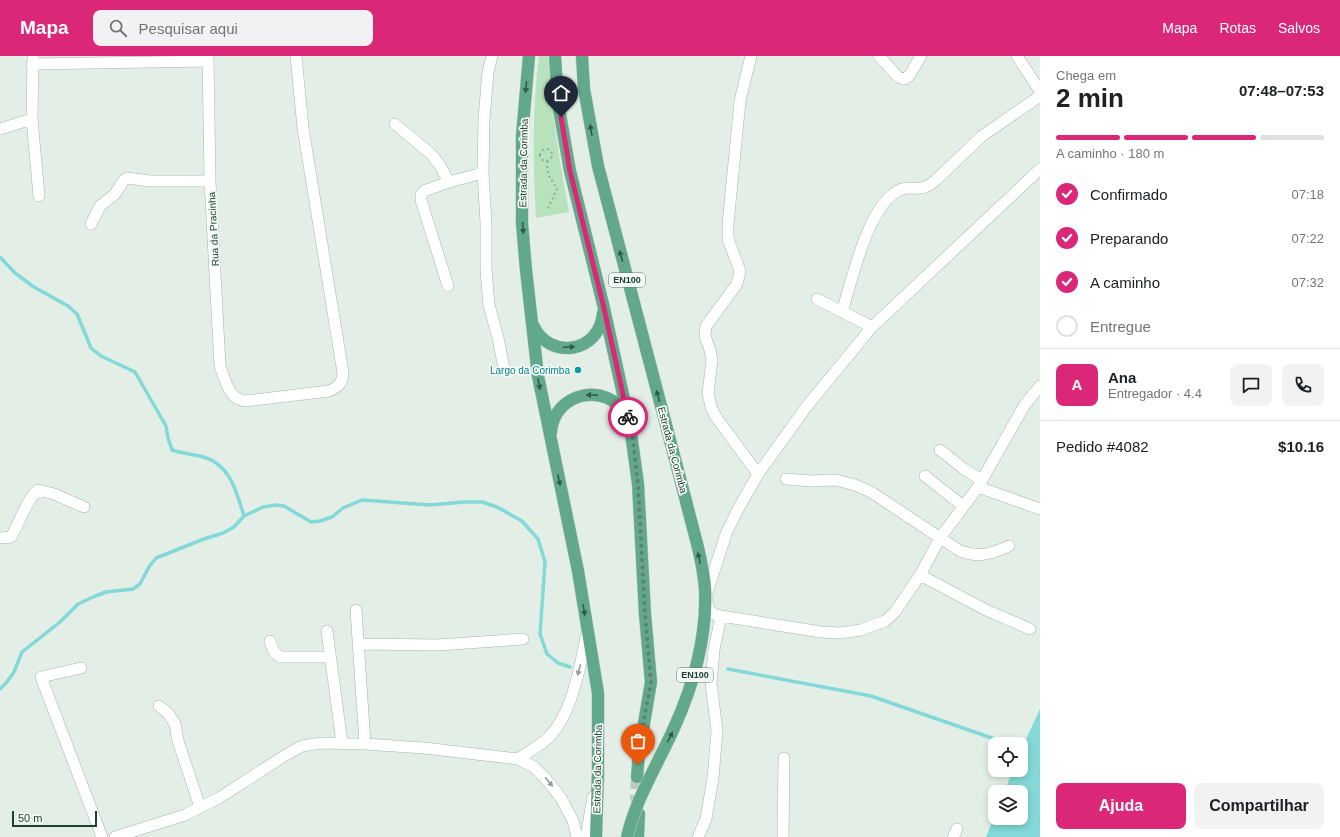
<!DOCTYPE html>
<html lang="pt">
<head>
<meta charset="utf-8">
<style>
	body { margin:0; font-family:Helvetica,sans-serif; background:#f2f2f2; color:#202124; height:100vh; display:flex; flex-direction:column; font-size:15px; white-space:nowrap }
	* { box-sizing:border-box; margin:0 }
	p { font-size:13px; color:#757577 }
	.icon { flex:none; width:22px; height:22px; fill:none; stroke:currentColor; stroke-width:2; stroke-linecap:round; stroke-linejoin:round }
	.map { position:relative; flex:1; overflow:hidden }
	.drawer { display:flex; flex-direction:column; background:#fff; width:300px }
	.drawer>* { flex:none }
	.buttons { position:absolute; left:988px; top:681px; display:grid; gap:8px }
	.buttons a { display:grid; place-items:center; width:40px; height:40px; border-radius:8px; background:#fff; box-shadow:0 2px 6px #0003; font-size:20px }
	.scale { position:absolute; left:12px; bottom:10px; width:85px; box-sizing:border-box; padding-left:4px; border:2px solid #1f4132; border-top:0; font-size:11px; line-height:14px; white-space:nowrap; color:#1f4132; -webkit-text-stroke:3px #f3faf5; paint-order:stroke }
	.pin { position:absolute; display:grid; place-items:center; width:34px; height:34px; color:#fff; margin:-41px -17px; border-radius:50% 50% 50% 0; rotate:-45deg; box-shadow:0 0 4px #0007 }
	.pin .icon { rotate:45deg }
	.courier { position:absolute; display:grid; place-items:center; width:40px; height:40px; margin:-20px; border:3px solid #db2777; border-radius:50%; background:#fff; color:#222; box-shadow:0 1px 5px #0007 }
	.summary em { font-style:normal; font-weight:600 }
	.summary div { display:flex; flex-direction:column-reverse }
	.summary { display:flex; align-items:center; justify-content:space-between; height:68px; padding:0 16px }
	h1 { font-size:26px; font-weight:600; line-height:30px }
	.bar { display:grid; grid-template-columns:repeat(4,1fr); gap:6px 4px; align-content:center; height:48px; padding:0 16px }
	.bar i { height:5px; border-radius:3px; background:#e0e0e0 }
	.bar .on { background:#db2777 }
	.bar p { grid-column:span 4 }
	.line { display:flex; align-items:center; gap:10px; padding:0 16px; border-top:1px solid #e0e0e0 }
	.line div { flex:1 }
	.round { display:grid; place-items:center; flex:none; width:42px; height:42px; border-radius:8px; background:#f2f2f2 }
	ol { padding:0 16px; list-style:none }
	li { display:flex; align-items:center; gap:12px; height:44px }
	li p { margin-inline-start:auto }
	li .icon { padding:4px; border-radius:50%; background:#db2777; color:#fff; stroke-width:4 }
	li:last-child { color:#757577 }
	li i { width:22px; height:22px; border:2px solid #e0e0e0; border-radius:50% }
	.cta { display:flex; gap:8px; margin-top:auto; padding:8px 16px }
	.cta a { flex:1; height:46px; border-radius:8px; background:#db2777; color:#fff; font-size:16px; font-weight:600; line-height:46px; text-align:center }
	.cta a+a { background:#f2f2f2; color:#202124 }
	header { display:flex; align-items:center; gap:24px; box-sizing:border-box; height:56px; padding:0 20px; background:#db2777; color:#fff }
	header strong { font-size:19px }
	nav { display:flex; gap:22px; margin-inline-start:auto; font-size:14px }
	.search { width:280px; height:36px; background:#f2f2f2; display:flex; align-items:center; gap:10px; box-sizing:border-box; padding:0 14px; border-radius:8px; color:#757577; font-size:15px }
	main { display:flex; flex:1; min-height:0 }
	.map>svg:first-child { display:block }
	.green { fill:#b8e2bc }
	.water { fill:#83d9d8 }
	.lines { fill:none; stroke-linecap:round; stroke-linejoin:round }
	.stream { stroke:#83d9d8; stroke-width:3.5 }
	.primary-tunnel { stroke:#bbcbc2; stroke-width:12; stroke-dasharray:12 6; stroke-linecap:butt }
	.street-casing { stroke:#a4b7ac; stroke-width:12 }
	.primary-casing { stroke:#c0cac6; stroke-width:13 }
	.path { stroke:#7eb59b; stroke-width:2; stroke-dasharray:2 3; stroke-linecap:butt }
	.street { stroke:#fff; stroke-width:11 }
	.primary { stroke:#61a98a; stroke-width:12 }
	.primary-bridge-casing { stroke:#c0cac6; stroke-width:13; stroke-linecap:butt }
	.primary-bridge { stroke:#61a98a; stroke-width:12 }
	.oneway { fill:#305b48 }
	.oneway2 { fill:#8fa098 }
	.done { stroke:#637e71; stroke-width:4; stroke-dasharray:0 7.2 }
	.route { stroke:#db2777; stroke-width:5 }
	.culture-dot { fill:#0f9aa8; stroke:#f3faf5; stroke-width:1.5 }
	.labels { text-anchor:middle; stroke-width:3.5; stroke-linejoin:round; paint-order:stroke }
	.shield { fill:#f3faf5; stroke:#5f786c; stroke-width:1 }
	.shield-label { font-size:9px; font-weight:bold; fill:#1f4132 }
	.street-label { font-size:10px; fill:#1f4132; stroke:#f3faf5 }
	.culture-label { font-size:10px; fill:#0d838f; stroke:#f3faf5; text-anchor:end }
</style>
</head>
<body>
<header>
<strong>Mapa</strong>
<div class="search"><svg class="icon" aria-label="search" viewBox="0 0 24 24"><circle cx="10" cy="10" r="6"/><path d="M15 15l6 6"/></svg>Pesquisar aqui</div>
<nav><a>Mapa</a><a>Rotas</a><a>Salvos</a></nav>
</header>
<main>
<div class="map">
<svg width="1040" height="781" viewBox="0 0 1040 781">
	<rect width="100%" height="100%" fill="#e2eee6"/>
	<path class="green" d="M539 0H548L553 56 560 106 569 156 536 162C533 108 532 54 539 0Z"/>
	<path class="water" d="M1040 653V781H986L995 759V762H1021V736H1004L1013 714H1021V694Z"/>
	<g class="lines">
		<path class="stream" d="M0 201 15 217 34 231 68 250 77 258 91 292 101 300 135 316 166 370 168 382 172 394C181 397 190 398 200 400 230 407 236 434 244 460
			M728 613 871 640 1009 688
			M0 633 7 626 14 616 22 596 60 566 78 548 93 541 106 536 133 533 140 528 149 511 156 502 204 483 223 477 234 471 244 460 263 451 276 449 284 450 311 466 320 465 332 461 343 452 362 444 430 449 464 446H482L497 451 522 465 538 483 545 506 540 578 547 598 558 607 570 611"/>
		<path class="primary-tunnel" d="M637 721 636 739 638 753"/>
		<g class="street-casing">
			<path id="street" d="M33 0 32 63 39 140
				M208 0 210 125 220 310C225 323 229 344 245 345L329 335C338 331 343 327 343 317L303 72 296 0
				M492 0 488 16 484 63 483 117 486 167V214L489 249 498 282 504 312
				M751 0 740 45 728 168V183L740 215 737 228 706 270 705 280 710 294 712 304 708 337 711 351 716 361 758 418
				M879 0 898 21 904 23 909 20 921 0
				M1017 0 1040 35
				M32 8 208 5
				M395 68 431 98 439 108 449 126
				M0 73 32 63
				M1040 113 872 271 807 350 758 418 737 455 726 478 706 540 708 551 711 556 716 559 721 560 821 576 840 577 861 574 885 565 895 556 920 519 940 482 978 431 1024 350 1040 330
				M91 168 100 150 115 138 124 124 127 122 150 125H210
				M448 230 421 144V139L424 135 449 126 483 117
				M817 243 872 271
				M842 256C852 224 867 154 896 136 906 130 910 133 920 132 926 132 931 128 936 124L982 80 1040 40
				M940 394 964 413 982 424
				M925 420 963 450
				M786 423 811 425 836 424 855 429 871 436 960 495C979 502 991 498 1009 490
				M978 431 1040 453
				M0 482 11 481C19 468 26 444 38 434L54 438 84 451
				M920 519 986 554 1030 573
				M356 554 365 688
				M327 575 342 687
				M270 585 274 596 280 601H330
				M360 588 438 589 523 583
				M81 612 41 621 102 781
				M159 650 168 657 175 668 178 685 200 751
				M518 703C528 696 540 690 549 681 573 656 580 610 587 577
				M115 781 185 759 219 742 284 700 302 690 321 687 365 688 424 692 518 703 534 711 546 723 561 742 573 765 577 781
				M586 781 593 741
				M698 781 706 763 713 722 717 675 711 627 714 594 721 560
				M783 781 784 702
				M953 781 957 773"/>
		</g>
		<g class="primary-casing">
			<path id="primary" d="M529 0 522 80V167L526 214 538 320 578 515 598 637V717L596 781
				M555 0 558 47 570 115 603 248 630 370 638 428 645 558 651 626 639 697 637 721
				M582 0 584 33 598 110 686 445
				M533 269C549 305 600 297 603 257
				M551 376C554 336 607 325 626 359
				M638 781 639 758"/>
		</g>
		<path class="path" d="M540 99a6 6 0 1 1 12 0a6 6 0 1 1-12 0Z
			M547 105 548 118 557 133 548 152"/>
		<use href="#street" class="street"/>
		<use href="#primary" class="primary"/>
		<g class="primary-bridge-casing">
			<path id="primary-bridge" d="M627 781C636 742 658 708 674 672 694 628 707 583 705 534 703 504 693 474 686 445"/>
		</g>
		<use href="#primary-bridge" class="primary-bridge"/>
	</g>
	<defs><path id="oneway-solid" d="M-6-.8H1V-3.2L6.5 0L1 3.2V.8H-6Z"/></defs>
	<g class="oneway">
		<use href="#oneway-solid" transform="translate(526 31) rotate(95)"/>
		<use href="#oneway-solid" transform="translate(591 74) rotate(-100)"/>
		<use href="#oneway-solid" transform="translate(523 172) rotate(86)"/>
		<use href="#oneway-solid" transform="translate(621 200) rotate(-105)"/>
		<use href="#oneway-solid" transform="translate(569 291) rotate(-3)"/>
		<use href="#oneway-solid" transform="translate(539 328) rotate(79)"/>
		<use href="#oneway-solid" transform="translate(592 339) rotate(-179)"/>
		<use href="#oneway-solid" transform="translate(658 340) rotate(-105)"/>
		<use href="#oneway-solid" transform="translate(559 424) rotate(78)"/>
		<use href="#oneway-solid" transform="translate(699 502) rotate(-102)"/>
		<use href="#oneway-solid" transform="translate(584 554) rotate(81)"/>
		<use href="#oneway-solid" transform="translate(670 681) rotate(-64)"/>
	</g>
	<g class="oneway2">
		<use href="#oneway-solid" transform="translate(579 614) rotate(105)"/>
		<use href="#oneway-solid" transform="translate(549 726) rotate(51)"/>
	</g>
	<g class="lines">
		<path class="done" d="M628 361 632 376 638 428 645 558 651 626 642 674 638 709"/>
		<path class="route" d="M561 61 570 115 603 248 628 361"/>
	</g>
	<circle class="culture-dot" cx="578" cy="314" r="4"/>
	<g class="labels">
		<g class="shield">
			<rect x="609" y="217" width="36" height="14" rx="3"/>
			<rect x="677" y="612" width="36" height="14" rx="3"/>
		</g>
		<g class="shield-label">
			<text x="627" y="227">EN100</text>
			<text x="695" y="622">EN100</text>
		</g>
		<g class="street-label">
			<text transform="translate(523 107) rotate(-89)" y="4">Estrada da Corimba</text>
			<text transform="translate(213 173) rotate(-93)" y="4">Rua da Pracinha</text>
			<text transform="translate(673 394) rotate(75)" y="4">Estrada da Corimba</text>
			<text transform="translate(597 713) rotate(-89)" y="4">Estrada da Corimba</text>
		</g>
		<g class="culture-label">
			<text x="570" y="318">Largo da Corimba</text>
		</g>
	</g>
</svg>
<div class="buttons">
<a><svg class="icon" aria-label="locate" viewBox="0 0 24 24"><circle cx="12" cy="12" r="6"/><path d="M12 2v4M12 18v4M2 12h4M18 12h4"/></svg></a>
<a><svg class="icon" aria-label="layers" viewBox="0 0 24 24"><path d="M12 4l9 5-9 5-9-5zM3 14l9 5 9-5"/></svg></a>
</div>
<div class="scale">50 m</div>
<div class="pin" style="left:638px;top:709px;background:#ea580c"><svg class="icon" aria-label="bag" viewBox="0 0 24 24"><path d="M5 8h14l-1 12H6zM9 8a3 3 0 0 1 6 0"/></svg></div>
<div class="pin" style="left:561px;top:61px;background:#1f2937"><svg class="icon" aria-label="home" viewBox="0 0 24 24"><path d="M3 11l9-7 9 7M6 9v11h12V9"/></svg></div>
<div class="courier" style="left:628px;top:361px"><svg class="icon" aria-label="bike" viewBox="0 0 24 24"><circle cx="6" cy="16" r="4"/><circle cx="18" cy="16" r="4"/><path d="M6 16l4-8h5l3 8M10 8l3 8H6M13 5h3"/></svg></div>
</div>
<section class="drawer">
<div class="summary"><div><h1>2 min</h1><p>Chega em</p></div><em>07:48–07:53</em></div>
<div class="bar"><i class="on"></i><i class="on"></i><i class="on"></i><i></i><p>A caminho · 180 m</p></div>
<ol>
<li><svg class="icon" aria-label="check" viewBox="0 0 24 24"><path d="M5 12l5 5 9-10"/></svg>Confirmado<p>07:18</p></li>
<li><svg class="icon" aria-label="check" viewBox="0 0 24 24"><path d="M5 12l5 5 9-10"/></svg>Preparando<p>07:22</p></li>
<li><svg class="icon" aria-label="check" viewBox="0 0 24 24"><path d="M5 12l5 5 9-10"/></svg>A caminho<p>07:32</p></li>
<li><i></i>Entregue</li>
</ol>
<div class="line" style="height:72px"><b class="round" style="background:#db2777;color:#fff">A</b><div><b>Ana</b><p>Entregador · 4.4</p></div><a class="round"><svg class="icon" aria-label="chat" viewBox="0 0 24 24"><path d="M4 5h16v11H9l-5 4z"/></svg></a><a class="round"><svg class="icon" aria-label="phone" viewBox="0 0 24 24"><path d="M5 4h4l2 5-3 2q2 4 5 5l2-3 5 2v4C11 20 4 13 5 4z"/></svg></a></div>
<div class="line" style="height:52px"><div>Pedido #4082</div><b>$10.16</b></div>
<div class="cta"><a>Ajuda</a><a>Compartilhar</a></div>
</section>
</main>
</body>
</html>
